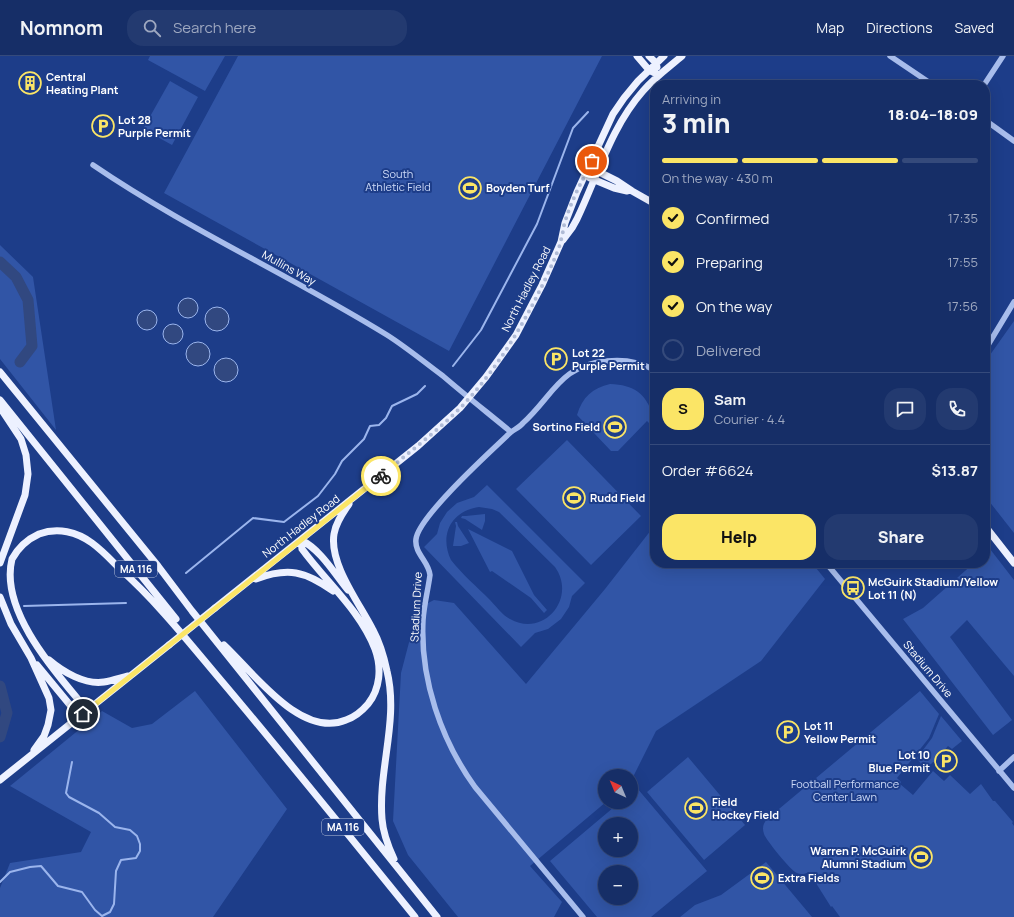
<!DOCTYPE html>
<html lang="en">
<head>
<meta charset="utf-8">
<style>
	body { margin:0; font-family:Manrope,sans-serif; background:#233a70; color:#f1f3f6; height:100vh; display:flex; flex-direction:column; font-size:15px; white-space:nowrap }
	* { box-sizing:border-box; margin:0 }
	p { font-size:13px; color:#9ea8c0 }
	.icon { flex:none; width:22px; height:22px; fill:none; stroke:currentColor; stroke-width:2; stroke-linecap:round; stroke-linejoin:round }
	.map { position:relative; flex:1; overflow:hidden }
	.details { position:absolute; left:650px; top:24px; width:340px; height:488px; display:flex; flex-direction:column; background:#162e67; border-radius:16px; box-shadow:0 4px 16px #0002,0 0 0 1px #354a7b }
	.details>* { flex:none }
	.needle { width:26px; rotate:316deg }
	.fabs { position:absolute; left:598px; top:713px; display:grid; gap:8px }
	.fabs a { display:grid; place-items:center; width:40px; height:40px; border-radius:50%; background:#162e67; box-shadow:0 4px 16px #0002,0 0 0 1px #354a7b; font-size:20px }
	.pin { position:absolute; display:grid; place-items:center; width:34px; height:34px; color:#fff; margin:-17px; border:2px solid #fff; border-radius:50%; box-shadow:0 1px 4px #0007 }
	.courier { position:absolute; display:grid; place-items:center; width:40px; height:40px; margin:-20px; border:3px solid #fbe566; border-radius:50%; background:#fff; color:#222; box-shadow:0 1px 5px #0007 }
	.head em { font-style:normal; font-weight:800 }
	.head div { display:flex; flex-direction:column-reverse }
	.head { display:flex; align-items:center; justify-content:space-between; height:68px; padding:0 12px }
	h1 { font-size:26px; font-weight:800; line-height:30px }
	.bar { display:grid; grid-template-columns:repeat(4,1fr); gap:6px 4px; align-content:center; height:48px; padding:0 12px }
	.bar i { height:5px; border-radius:3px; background:#354a7b }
	.bar .selected { background:#fbe566 }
	.bar p { grid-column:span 4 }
	.line { display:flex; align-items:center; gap:10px; padding:0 12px; border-top:1px solid #354a7b }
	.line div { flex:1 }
	.round { display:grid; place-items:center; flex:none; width:42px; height:42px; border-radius:16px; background:#233a70 }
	ol { padding:0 12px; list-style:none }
	li { display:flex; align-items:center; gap:12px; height:44px }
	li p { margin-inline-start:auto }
	li .icon { padding:4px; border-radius:50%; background:#fbe566; color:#111; stroke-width:4 }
	li:last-child { color:#9ea8c0 }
	li i { width:22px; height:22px; border:2px solid #354a7b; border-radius:50% }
	.button { display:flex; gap:8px; margin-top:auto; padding:8px 12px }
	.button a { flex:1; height:46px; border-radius:16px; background:#fbe566; color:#111; font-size:16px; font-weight:800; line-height:46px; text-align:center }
	.button a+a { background:#233a70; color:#f1f3f6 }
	header { display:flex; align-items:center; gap:24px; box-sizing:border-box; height:56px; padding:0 20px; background:#162e67; border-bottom:1px solid #354a7b }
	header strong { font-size:19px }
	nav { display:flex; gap:22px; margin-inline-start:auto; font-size:14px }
	.search { width:280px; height:36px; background:#233a70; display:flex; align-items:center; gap:10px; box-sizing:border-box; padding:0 14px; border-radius:16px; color:#9ea8c0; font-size:15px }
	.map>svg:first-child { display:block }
	.green { fill:#3155a6; fill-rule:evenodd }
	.water { fill:#314880; stroke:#9bb5ed }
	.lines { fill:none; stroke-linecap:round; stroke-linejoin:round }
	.stream { stroke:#9bb5ed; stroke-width:2 }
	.river { stroke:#314880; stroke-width:11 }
	.minor { stroke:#a8bdec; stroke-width:5.5 }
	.major { stroke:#edf1ff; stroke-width:7 }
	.major-bridge { stroke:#edf1ff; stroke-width:7 }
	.done { stroke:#b0bbd6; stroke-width:4; stroke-dasharray:0 7.2 }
	.route { stroke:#fbe566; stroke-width:5 }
	.labels { text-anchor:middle; stroke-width:4; stroke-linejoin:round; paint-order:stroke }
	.shield { fill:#1d3d89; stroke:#bbc5dc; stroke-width:1 }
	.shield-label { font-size:10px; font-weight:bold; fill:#fff }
	.poi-label { font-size:11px; font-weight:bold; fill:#fff; stroke:#1d3d89; text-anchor:start }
	.park-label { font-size:11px; fill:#cddaf8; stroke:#1d3d89 }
	.street-label { font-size:11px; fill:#fff; stroke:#1d3d89 }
</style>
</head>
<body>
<header>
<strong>Nomnom</strong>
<div class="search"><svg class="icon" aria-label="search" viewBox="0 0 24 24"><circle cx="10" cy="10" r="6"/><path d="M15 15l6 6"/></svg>Search here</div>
<nav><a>Map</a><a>Directions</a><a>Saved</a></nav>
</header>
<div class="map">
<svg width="1014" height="861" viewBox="0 0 1014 861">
	<rect width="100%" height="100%" fill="#1d3d89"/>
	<path class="green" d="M150 0H225L205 35 148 4Z
		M238 0H602L449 295 164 137Z
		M170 25 198 41 172 89 143 73Z
		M0 189 33 221 56 374 0 303Z
		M1014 265V477L985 440V306Z
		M610 328C634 329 646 337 653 360L655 358V369L653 371 647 365 618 395H611L577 359C582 341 593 332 610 328Z
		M567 384 641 460 591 509 516 433Z
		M487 429 585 527 572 540 569 551 561 563 548 573 535 577 521 591 424 491 437 478 440 467 447 456 457 447 474 441ZM479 451 492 453 499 456 555 511C577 542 544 582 510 563 502 559 496 550 490 544 477 531 462 518 451 504 439 479 451 455 479 451Z
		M485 458V465L482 474 465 463 461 462 462 460H466Z
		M455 466H457L458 470 469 487 461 490H453L456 470Z
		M655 469V507H718L720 511 728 507H812L825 523 761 605 656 675 631 725V720H605V746H606L530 810 562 846 554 861H458L408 799 393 765 401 617 418 552 434 544 454 547 526 628 605 533Z
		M468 473 512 495 534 539 547 554 544 557 531 542 492 515 490 516Z
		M990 493 1014 524V620L967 564 950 581 1012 664 993 679 903 563 923 552 974 507H985V498Z
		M195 635 287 753 213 861H0V832L10 807 81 796 91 776 10 730 102 655 132 672 152 668Z
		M920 635 939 658 929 682 897 722 901 726 900 728 913 739 933 715 944 725 950 719 970 738 981 728 993 745H995L1013 766 1012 767 1014 770V861H840L832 850 831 851 809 816C805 818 801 819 797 817 791 815 766 784 764 778 762 772 763 768 767 763Z
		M941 660 962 685 952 693 948 690 934 706H933L928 711 923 706 921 708 917 702 932 682Z
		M688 701 745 769 704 804 647 736Z
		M637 732 707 815 651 861H597L550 805 620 746H631V737ZM605 768H631V794H605ZM605 816H631V842H605Z
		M766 806 812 861H680L695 849 721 839Z"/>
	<path class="water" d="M178 252a10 10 0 1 1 20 0a10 10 0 1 1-20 0Z
		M205 263a12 12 0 1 1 24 0a12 12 0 1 1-24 0Z
		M137 264a10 10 0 1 1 20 0a10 10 0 1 1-20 0Z
		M163 278a10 10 0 1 1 20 0a10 10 0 1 1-20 0Z
		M186 298a12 12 0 1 1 24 0a12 12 0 1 1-24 0Z
		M214 314a12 12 0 1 1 24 0a12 12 0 1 1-24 0Z"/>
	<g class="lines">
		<path class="stream" d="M453 310 481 274 537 168 573 72 588 56
			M186 517 253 462 284 466 318 440 335 418 342 405 364 383 370 370 379 369 386 362 392 350 417 338 425 330
			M24 550 126 547
			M0 826 10 816 30 811 41 810 58 830 82 836 95 854 102 860 110 856 114 848 116 815 121 804 136 802 140 795V788L137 780 130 774 115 771 99 757 69 741 66 737 72 706"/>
		<path class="river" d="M0 206 16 221 28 244 32 290 20 306
			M0 630 7 657 0 681"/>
		<path class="minor" d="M890 0 933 29
			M984 29 1003 0
			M985 64 1014 85
			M93 109C187 173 290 219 387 279 406 291 424 306 443 320 465 339 488 357 511 376
			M985 294 1014 246
			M826 507 1014 732
			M999 715 1014 701
			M583 861 475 731C441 684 420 623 423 564 424 549 428 534 430 519 429 506 414 497 416 483 419 460 491 395 511 376 515 373 520 371 523 367 553 340 560 309 607 305 624 303 640 306 655 314"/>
		<path class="major" d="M637 0 649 14 659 19
			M649 0 656 7 657 11
			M595 114 617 125 632 135 655 148
			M590 122 614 132 627 135
			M563 184 572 172 577 163C598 119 611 71 643 35 655 21 669 11 682 0
			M0 316 158 510 192 555 437 861
			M0 344 176 563
			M349 448C343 457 336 466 334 478 329 508 360 548 373 574 380 587 384 601 387 615 399 664 378 713 382 763 383 777 388 790 394 803
			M985 470 1014 507
			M301 484C321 494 334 517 348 534
			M0 507 25 439 28 418 26 399 21 383 1 353
			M256 523C288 511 305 515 333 535
			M0 541 11 568 31 602 49 642 51 654 48 669 44 680 34 694
			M215 552 418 390 460 352 486 321 516 279 542 229 561 186 565 167 577 136 613 58 624 42 638 25 664 0
			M224 589C253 616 301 683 346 664 355 661 362 655 368 648 380 633 382 612 375 593 360 554 326 526 302 493L301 484
			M49 604C63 616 85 629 104 626 112 625 120 622 128 620
			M37 609 70 649 83 658
			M83 658 82 649 77 642C49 609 0 551 12 503 18 492 28 483 39 478 58 471 77 476 92 487 103 495 111 504 120 513 157 546 187 584 219 622 285 700 350 781 415 861
			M0 724 169 589"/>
		<path class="major-bridge" d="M169 589 215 552"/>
	</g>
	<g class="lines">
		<path class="done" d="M381 420C409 396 439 374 464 348 503 306 531 256 554 204 556 198 560 191 561 184 563 178 563 172 565 166 571 145 582 125 592 105"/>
		<path class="route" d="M83 658 381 420"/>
	</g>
	<defs>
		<g id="building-ring" transform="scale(1.15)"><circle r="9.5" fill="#1d3d89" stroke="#fbe566" stroke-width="1.5"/><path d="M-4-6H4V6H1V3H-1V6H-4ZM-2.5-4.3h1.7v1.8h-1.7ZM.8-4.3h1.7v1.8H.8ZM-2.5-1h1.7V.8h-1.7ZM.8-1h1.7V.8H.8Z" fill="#fbe566"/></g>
		<g id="parking-ring" transform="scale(1.15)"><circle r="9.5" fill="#1d3d89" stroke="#fbe566" stroke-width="1.5"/><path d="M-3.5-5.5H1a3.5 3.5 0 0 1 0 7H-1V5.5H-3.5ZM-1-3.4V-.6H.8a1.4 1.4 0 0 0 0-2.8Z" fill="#fbe566"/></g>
		<g id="stadium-ring" transform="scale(1.15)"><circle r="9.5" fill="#1d3d89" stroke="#fbe566" stroke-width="1.5"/><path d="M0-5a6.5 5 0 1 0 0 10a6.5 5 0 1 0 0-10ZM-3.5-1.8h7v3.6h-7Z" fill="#fbe566"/></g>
		<g id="bus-ring" transform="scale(1.15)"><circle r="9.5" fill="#1d3d89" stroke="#fbe566" stroke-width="1.5"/><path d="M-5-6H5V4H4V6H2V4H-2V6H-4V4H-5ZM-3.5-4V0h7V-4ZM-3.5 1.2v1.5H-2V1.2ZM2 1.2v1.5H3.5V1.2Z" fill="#fbe566"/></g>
	</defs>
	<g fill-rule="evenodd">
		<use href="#building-ring" x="30" y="27"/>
		<use href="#parking-ring" x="103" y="70"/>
		<use href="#stadium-ring" x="470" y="132"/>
		<use href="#parking-ring" x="556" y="303"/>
		<use href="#stadium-ring" x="615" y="371"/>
		<use href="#stadium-ring" x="574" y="442"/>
		<use href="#bus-ring" x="853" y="532"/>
		<use href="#parking-ring" x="788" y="676"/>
		<use href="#parking-ring" x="946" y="705"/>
		<use href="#stadium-ring" x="696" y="752"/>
		<use href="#stadium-ring" x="921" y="801"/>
		<use href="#stadium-ring" x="762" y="822"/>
	</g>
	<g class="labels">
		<g class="shield">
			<rect x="115" y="505" width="42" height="16" rx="3"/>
			<rect x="322" y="763" width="42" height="16" rx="3"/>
		</g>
		<g class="shield-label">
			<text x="136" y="517">MA 116</text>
			<text x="343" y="775">MA 116</text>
		</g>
		<g class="poi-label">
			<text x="46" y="25">Central<tspan x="46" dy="13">Heating Plant</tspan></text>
			<text x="118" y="68">Lot 28<tspan x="118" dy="13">Purple Permit</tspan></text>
			<text x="486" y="136">Boyden Turf</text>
			<text x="572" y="301">Lot 22<tspan x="572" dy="13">Purple Permit</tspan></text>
			<text x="600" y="375" text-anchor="end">Sortino Field</text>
			<text x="590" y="446">Rudd Field</text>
			<text x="868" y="530">McGuirk Stadium/Yellow<tspan x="868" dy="13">Lot 11 (N)</tspan></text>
			<text x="804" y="674">Lot 11<tspan x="804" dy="13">Yellow Permit</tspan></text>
			<text x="930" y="703" text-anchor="end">Lot 10<tspan x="930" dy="13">Blue Permit</tspan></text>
			<text x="712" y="750">Field<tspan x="712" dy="13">Hockey Field</tspan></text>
			<text x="906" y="799" text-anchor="end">Warren P. McGuirk<tspan x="906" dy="13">Alumni Stadium</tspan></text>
			<text x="778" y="826">Extra Fields</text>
		</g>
		<g class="park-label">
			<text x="398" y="122">South<tspan x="398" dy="13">Athletic Field</tspan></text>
			<text x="845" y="732">Football Performance<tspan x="845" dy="13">Center Lawn</tspan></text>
		</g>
		<g class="street-label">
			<text transform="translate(289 212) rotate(29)" y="4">Mullins Way</text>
			<text transform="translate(526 233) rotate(-63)" y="4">North Hadley Road</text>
			<text transform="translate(301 470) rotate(-38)" y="4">North Hadley Road</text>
			<text transform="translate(416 551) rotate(-87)" y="4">Stadium Drive</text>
			<text transform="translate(928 613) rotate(50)" y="4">Stadium Drive</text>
		</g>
	</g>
</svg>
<div class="fabs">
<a><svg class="needle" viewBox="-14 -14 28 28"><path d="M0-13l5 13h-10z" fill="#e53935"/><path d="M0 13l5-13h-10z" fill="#9ea8c0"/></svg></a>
<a>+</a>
<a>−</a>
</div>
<div class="pin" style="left:592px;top:105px;background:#ea580c"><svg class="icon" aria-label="bag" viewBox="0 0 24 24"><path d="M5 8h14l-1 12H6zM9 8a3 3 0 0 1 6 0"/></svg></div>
<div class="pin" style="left:83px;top:658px;background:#1f2937"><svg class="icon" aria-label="home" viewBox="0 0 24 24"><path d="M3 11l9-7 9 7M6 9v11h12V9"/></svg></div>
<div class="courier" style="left:381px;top:420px"><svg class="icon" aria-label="bike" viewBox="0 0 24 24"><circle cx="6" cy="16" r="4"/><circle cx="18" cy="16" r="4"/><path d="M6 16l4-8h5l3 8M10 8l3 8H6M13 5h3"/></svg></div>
<section class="details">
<div class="head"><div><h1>3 min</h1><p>Arriving in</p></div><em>18:04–18:09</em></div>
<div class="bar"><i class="selected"></i><i class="selected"></i><i class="selected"></i><i></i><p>On the way · 430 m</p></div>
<ol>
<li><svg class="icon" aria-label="check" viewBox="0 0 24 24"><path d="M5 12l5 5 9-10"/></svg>Confirmed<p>17:35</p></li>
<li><svg class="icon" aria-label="check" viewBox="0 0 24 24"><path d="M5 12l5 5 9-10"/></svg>Preparing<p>17:55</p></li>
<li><svg class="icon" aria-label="check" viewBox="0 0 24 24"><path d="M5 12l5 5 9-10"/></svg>On the way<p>17:56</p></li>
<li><i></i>Delivered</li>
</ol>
<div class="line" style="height:72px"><b class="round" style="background:#fbe566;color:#111">S</b><div><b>Sam</b><p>Courier · 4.4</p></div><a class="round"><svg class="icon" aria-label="chat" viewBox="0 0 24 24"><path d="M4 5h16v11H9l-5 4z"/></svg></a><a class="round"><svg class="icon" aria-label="phone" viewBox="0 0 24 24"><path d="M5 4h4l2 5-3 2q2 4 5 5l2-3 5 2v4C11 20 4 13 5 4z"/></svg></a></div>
<div class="line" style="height:52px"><div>Order #6624</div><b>$13.87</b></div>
<div class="button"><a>Help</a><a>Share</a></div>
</section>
</div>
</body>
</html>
